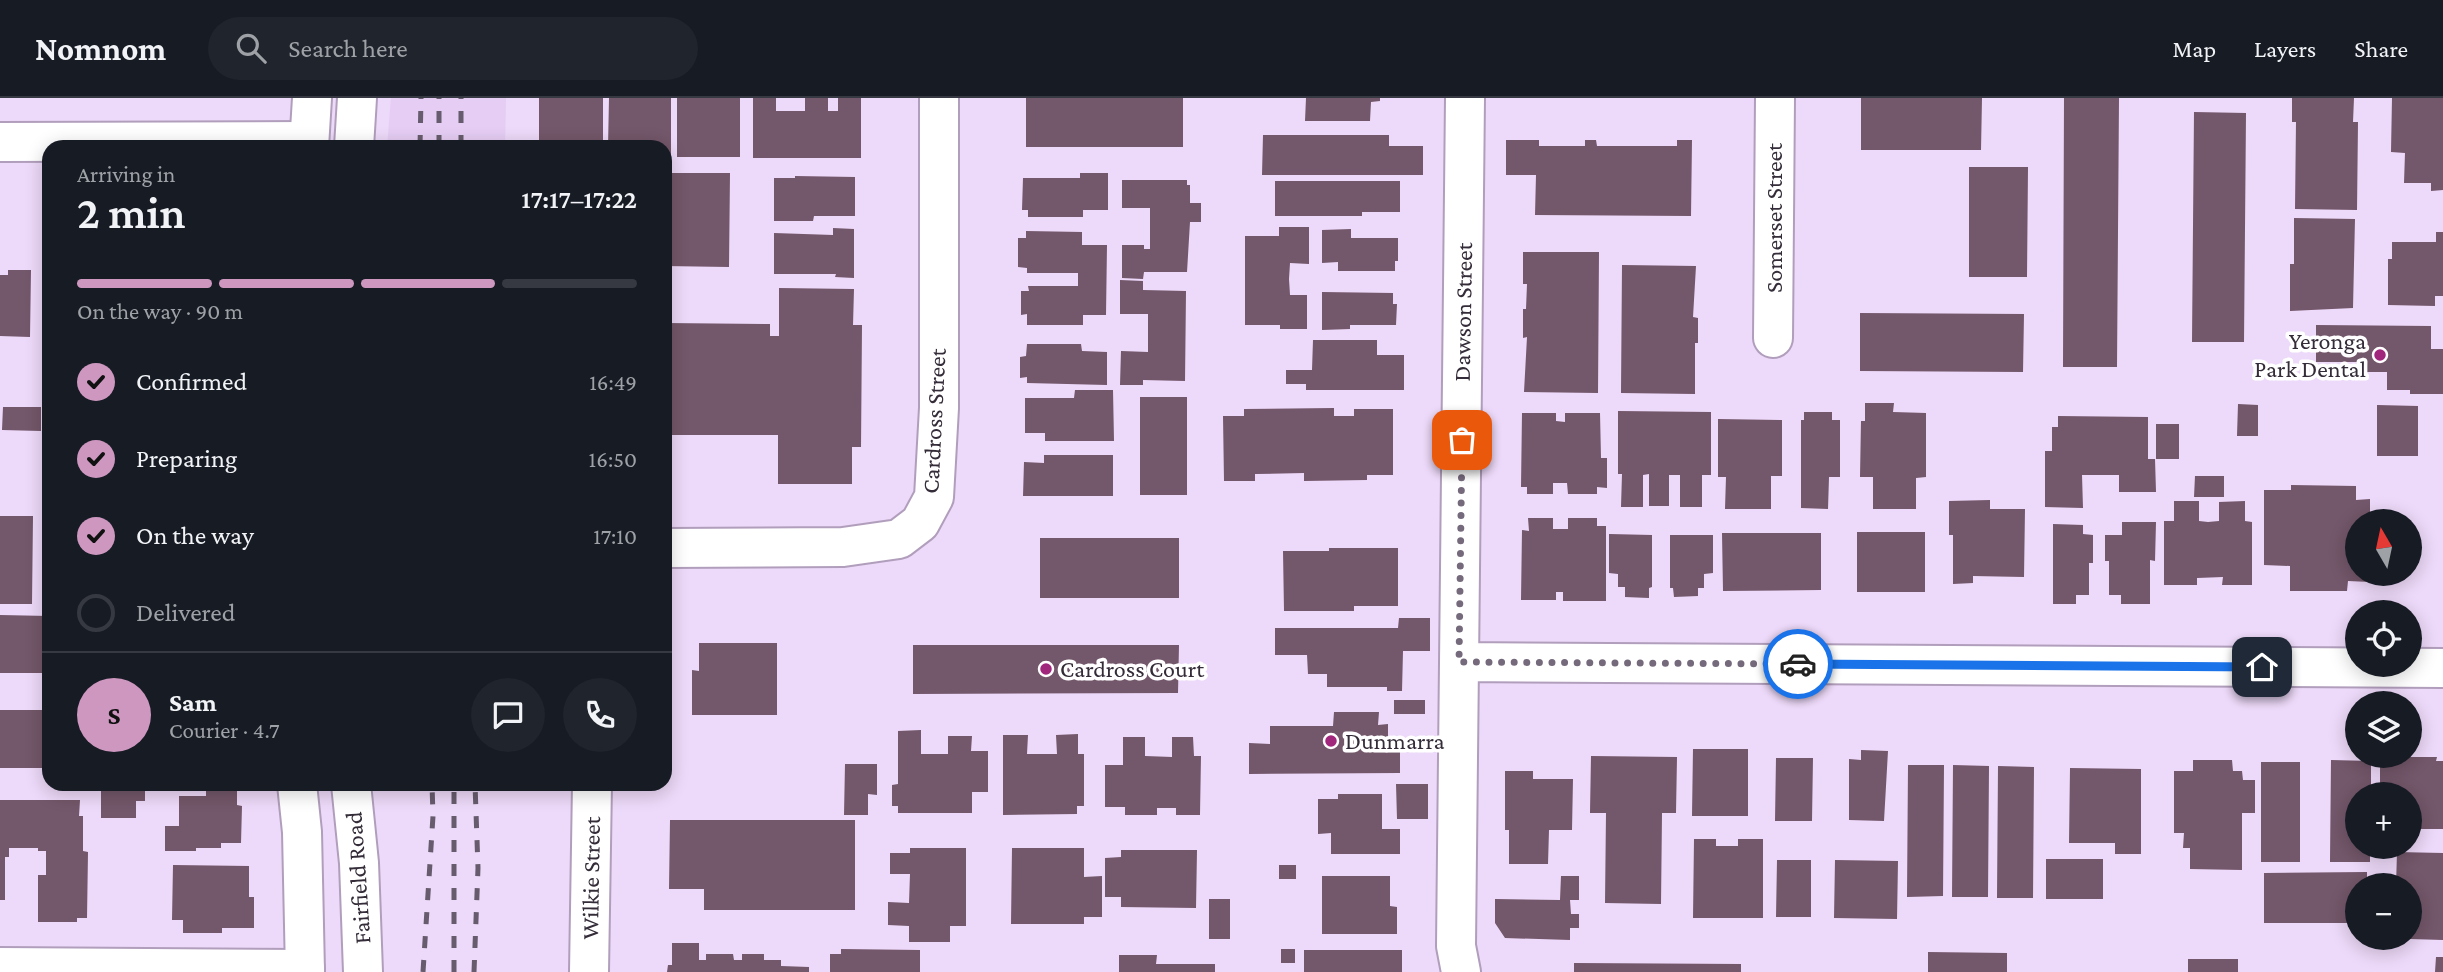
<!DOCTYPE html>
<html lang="en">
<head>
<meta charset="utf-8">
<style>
	body { margin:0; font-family:"Crimson Pro",serif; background:#20242c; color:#f1f3f6; height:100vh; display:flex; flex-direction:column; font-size:26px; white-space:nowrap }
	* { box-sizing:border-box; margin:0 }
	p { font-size:23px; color:#9ea1a6 }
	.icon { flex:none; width:38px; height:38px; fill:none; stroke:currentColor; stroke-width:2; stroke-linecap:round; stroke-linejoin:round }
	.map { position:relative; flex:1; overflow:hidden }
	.side { position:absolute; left:42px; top:42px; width:630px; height:651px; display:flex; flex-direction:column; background:#171b24; border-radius:21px; box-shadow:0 4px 18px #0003 }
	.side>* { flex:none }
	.needle { width:46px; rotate:351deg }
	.controls { position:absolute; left:2345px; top:411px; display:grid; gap:14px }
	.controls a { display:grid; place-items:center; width:77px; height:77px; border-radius:50%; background:#171b24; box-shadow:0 4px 18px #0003; font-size:35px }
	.pin { position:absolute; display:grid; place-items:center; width:60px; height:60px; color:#fff; margin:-30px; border-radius:14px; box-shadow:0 4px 10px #0006 }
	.courier { position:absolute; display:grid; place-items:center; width:70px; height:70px; margin:-35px; border:5px solid #1a73e8; border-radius:50%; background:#fff; color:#222; box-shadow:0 2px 9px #0007 }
	.summary em { font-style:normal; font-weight:600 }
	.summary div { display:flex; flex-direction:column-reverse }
	.summary { display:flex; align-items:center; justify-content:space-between; height:119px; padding:0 35px }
	h1 { font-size:46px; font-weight:600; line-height:52px }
	.bar { display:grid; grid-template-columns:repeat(4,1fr); gap:10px 7px; align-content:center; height:84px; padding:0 35px }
	.bar i { height:9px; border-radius:5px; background:#363941 }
	.bar .current { background:#cd97c0 }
	.bar p { grid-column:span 4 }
	.line { display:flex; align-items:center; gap:18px; padding:0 35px; border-top:2px solid #363941 }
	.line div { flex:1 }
	.round { display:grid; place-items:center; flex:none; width:74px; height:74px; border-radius:37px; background:#20242c }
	ol { padding:0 35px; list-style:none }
	li { display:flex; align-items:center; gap:21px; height:77px }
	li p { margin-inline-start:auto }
	li .icon { padding:7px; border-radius:50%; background:#cd97c0; color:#111; stroke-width:4 }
	li:last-child { color:#9ea1a6 }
	li i { width:38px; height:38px; border:4px solid #363941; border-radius:50% }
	header { display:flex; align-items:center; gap:42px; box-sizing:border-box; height:98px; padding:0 35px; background:#171b24; border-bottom:2px solid #363941 }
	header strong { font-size:33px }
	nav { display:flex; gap:38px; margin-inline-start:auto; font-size:24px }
	.search { width:490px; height:63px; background:#20242c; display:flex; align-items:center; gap:18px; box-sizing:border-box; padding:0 24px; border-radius:38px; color:#9ea1a6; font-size:26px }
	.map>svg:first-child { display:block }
	.built { fill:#e5cdf3 }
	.building { fill:#73576a }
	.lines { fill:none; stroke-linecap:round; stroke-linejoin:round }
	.minor-casing { stroke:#b19ebc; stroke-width:42 }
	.major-casing { stroke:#b19ebc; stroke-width:42 }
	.minor { stroke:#fff; stroke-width:38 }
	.major { stroke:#fff; stroke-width:38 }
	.rail { stroke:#675c6d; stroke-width:5; stroke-dasharray:12 12; stroke-linecap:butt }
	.done { stroke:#75697c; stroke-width:7; stroke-dasharray:0 12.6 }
	.route { stroke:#1a73e8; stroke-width:9 }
	.poi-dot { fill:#a1277d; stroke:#fff; stroke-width:2.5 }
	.labels { text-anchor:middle; stroke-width:7; stroke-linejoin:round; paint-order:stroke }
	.street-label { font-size:24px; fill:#342c38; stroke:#fff }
	.poi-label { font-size:24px; fill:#342c38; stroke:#fff; text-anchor:start }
</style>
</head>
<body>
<header>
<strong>Nomnom</strong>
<div class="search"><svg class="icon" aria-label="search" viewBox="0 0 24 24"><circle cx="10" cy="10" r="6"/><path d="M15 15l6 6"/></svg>Search here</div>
<nav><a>Map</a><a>Layers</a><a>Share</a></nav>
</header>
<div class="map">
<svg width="2443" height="874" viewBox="0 0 2443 874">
	<rect width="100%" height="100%" fill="#edd9f9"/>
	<path class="built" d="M391 0H506L505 49H387Z"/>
	<path class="building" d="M539 0H603V49H539Z
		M609 0H671V60H665V49H608Z
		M677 0H740V59H677Z
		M753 0H776V13H805V0H828V13H838V0H861V60H753Z
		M1026 0H1183V49H1026Z
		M1306 0H1380V3L1371 4 1370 23H1305Z
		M1861 0H1982L1981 52H1861Z
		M2064 0H2119L2117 269H2063Z
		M2292 0H2354L2353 24H2358L2357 112 2295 111 2296 24H2292Z
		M2392 0H2443V92L2431 93V85H2404L2405 55 2391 54Z
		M2194 14 2246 15 2244 244H2192Z
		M1263 37H1389V48H1423V77H1262Z
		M1506 42H1539V48H1585V42H1596L1597 48H1677V42H1692L1691 118 1535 117 1536 77H1506Z
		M1969 69H2028L2027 179H1969Z
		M665 75H730L729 169 665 168Z
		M1080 75H1108V112H1083V119H1028V112H1022L1023 80H1080Z
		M795 78 855 79V118H814L813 123H774V80H795Z
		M1122 82H1187V87H1190V105H1201V124H1190L1187 174H1144L1143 181 1122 180V147H1144V151H1150V110H1122Z
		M1275 83H1400V114H1362V118H1275Z
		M2294 120 2355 121 2353 210 2290 213V166H2294Z
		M1279 129H1309V166L1290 165 1289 181 1290 197H1307V231H1280V227H1245V138H1279Z
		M833 130 854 131V180L835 179 836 176H774V135L833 137Z
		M1351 131V140H1398V163H1395V173H1338V164L1322 165V132Z
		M1026 133 1082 134V147H1107L1106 217H1083V227H1027V216L1021 217V193H1029L1028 188H1078V175H1027V170L1018 169V140H1026Z
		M2436 134H2443V198H2435V208L2388 207V161H2392V144H2436Z
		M1523 154H1599L1598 295 1524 294 1527 239 1523 240V211H1526L1527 186H1523Z
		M1622 167 1696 168 1693 219 1698 220V245H1695V296L1621 295Z
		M8 172H31L30 239 0 238V177H8Z
		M1120 182 1143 183V192L1186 193 1185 283 1143 282V287H1120L1121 253 1148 254V216H1120Z
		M779 190 854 191 853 227H862L861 349H852V386H778V337H665V225L770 226V238H779Z
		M1322 194 1393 195V206H1397L1396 227H1350V231L1322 232Z
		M1860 215 2024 216 2023 274 1860 273Z
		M2316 227 2431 228V251H2443V296H2410V292H2387V274H2362V264H2316Z
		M1313 242H1377V257H1404V292H1306V286H1286V272H1312Z
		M1027 246H1081L1082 253 1107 254V287L1027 285V279L1020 280V259L1026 258Z
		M1075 292H1113L1114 343H1045V335H1025V300H1074Z
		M1140 299H1187V397H1140Z
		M1865 305H1894L1893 314 1926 315V379L1916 380V411H1873V379H1860L1861 323H1865Z
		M2238 306 2258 307V338H2237Z
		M2377 307 2418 308V358H2377Z
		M3 309H41V333L2 332Z
		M1334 310V318H1354V311H1393V377H1367V382L1304 383V375L1255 376V383H1224L1223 318H1244V311Z
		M1618 313 1711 314V377H1702V409H1680V377H1669V408H1649V376L1643 377V409H1621L1622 376H1618Z
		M1804 314H1832V322H1840V379H1829L1828 411 1801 410V322H1804Z
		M1522 315H1556V323L1565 324V315H1600L1601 360H1607V390L1597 389V396H1568L1567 385H1553V396H1527V389H1521Z
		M2058 318 2148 319V361H2155L2156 394H2119V377H2082L2083 410 2045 409V353H2052V329H2058Z
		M1718 321 1782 322V378H1771V411H1725L1726 379H1718Z
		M2156 326H2179V361H2156Z
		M1044 357H1113V398H1023L1024 364 1044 365Z
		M2195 378H2224V399H2194Z
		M2291 387 2356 388V402L2370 401V424H2357V476H2370V484L2348 483 2347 493H2290V468L2264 467V392H2291Z
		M1990 402V411H2025L2024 479 1973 478V485L1953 486V437H1949V403Z
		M2174 403H2199V423L2208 424 2219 423V404L2245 403V423L2252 424V487H2222L2223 479 2197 480V487H2164V423H2174Z
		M0 418H33L32 506H0Z
		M1528 420H1553V431H1568V420H1597V428H1606V503H1563V494H1556V502H1521L1522 432 1529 433Z
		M2122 424H2156L2155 463 2150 462V506H2121V497H2109V463H2105V437H2122Z
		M2053 426 2083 427V436L2093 437V465H2089V497H2076V506H2053Z
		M1857 434H1925V494H1857Z
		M1722 435H1821V492L1723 493Z
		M1609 436 1652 437V489L1649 490V500L1625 499V489H1618V476L1609 475Z
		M1670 437H1713V475L1704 476V490H1698V498L1674 499 1673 490H1670Z
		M1040 440H1179V500H1040Z
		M1329 450H1398V508H1354V513H1284L1283 453H1329Z
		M0 517 49 518V575H0Z
		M1399 520H1430V553H1403L1402 593H1387V589H1327V576H1308L1307 557H1275V530H1398Z
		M699 545H777V617H692V572L699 573Z
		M913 547H1179L1178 595 913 596Z
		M1394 602H1425V616H1394Z
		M0 612H49V670H0Z
		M1334 614H1379L1378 627 1388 626V641H1393L1392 646H1400V675L1249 676V645L1270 646V628H1333Z
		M921 632V656H948V638H972L971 653H988V694H972V715H898V708H892V687L898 686V633Z
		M1078 636V656H1084V708H1077V716L1003 717V637H1028L1027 656H1057L1056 637Z
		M1123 639H1145V658L1172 659V639H1193L1194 658H1201L1200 717H1176V710H1157V717H1125V709H1105V667H1123Z
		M1693 651H1748V718H1692Z
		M1861 652 1888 653 1884 723 1849 722V661L1861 662Z
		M1591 658 1677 659 1676 715H1662L1661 806 1605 805 1606 715H1590Z
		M2380 659H2437L2436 663H2443V731H2410V696H2380Z
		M1776 660H1813L1812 723H1775Z
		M2193 662H2232L2233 673H2242L2243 682H2255V715H2242V772L2190 771V750H2183L2184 735H2174V673H2193Z
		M2331 662 2371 663V696H2357V749H2370V764H2330Z
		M2261 664H2300V764H2261Z
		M845 666H877V697L868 696V717H844Z
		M1908 667H1944L1943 798 1907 799Z
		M1953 667 1989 668 1988 799H1952Z
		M1998 668 2034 669 2033 800H1997Z
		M2070 670 2141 671V756H2115V745H2069Z
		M1505 673H1533V681H1573L1572 732H1549L1548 766H1509V732H1505Z
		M101 686H145V703H136V720H101Z
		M1396 686H1428V721H1397Z
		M206 689 237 692V707L242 708 241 745H221V750H196V753H165V728H179V698H206Z
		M1338 696H1382V731H1400V756H1331V735L1318 736V701H1338Z
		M0 702H80L79 718H83V753L88 754 87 820H77V824H38V777H46V753H38V750H9V759H5V802H0Z
		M670 722H855V812H704V791H669Z
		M1694 741H1716V748H1738V741H1763V820H1693Z
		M910 750H966V828H950V844H909V828L888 827V804L909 805 910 776H890V755H910Z
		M1012 750H1084V779L1102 778V819H1084V826H1011Z
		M1121 752H1197L1196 810 1121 809V799H1105V760L1121 759Z
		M2397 754 2443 755V842L2410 841V788H2396Z
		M2046 761H2103V801H2046Z
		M1777 762H1811V819H1776Z
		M1835 762 1898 763 1897 821 1834 820Z
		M173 767 249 768V799H254V830H222V835H183V822H172Z
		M1279 767H1296V781H1279Z
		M2367 774V788H2357V825H2264V775Z
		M1322 778H1390V808L1397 809V836H1322Z
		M1561 778H1579V802H1570L1571 816H1579V830H1570V842L1505 840 1495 825V801L1560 802Z
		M1209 801H1230V841H1209Z
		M672 845H699V862H706V856H733L734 862H742V856H764V862H781V868L809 869V874H667L668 867H672Z
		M841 851 920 852V874H830V856H841Z
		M1281 851H1295V865H1281Z
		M1304 852H1402V874H1304Z
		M1928 854 2007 855V874H1928Z
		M1119 857H1157L1156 866H1215V874H1119Z
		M2436 859H2443V874H2435Z
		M2188 861H2238V874H2188Z
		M1574 865 1741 866V874H1574Z"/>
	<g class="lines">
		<g class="minor-casing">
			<path id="minor" d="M0 44 309 43
				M1773 240 1775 0
				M665 450 843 449 899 441 920 425 934 399 939 310V0
				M1459 564 2443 570
				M0 869 305 871
				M589 874 592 686
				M1461 874 1456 848 1465 0"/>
		</g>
		<g class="major-casing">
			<path id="major" d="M309 49 312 0
				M354 49 357 0
				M297 686 302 734 305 874
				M351 686 359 765 363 874"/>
		</g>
		<use href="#minor" class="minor"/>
		<use href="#major" class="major"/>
		<path class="rail" d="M420 49 421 0
			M439 49V0
			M461 49V0
			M423 874 433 718 432 686
			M454 874V686
			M474 874 478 770 475 686"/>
	</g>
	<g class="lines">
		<path class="done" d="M1462 342 1459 564 1798 566"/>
		<path class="route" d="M1798 566 2262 569"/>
	</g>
	<g class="poi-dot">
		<circle cx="2380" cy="257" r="7"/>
		<circle cx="1046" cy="571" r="7"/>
		<circle cx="1331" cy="643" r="7"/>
	</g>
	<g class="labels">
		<g class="street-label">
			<text transform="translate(1774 120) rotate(-90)" y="8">Somerset Street</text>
			<text transform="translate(1463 214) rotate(-89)" y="8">Dawson Street</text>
			<text transform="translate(934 323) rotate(-87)" y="8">Cardross Street</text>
			<text transform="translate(358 780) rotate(-94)" y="8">Fairfield Road</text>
			<text transform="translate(591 780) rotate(-89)" y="8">Wilkie Street</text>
		</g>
		<g class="poi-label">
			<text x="2366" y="251" text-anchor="end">Yeronga<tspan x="2366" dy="28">Park Dental</tspan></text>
			<text x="1060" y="579">Cardross Court</text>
			<text x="1345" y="651">Dunmarra</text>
		</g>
	</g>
</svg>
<div class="controls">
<a><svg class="needle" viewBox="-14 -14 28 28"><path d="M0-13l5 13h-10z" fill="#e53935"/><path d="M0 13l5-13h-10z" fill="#9ea1a6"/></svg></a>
<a><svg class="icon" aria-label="locate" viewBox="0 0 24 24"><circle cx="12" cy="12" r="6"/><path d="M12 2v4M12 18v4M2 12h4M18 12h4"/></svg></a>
<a><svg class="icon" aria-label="layers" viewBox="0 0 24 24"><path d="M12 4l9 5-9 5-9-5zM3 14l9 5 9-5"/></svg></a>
<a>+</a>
<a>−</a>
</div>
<div class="pin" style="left:1462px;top:342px;background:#ea580c"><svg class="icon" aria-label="bag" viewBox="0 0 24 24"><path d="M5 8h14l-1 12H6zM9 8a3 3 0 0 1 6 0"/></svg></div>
<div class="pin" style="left:2262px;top:569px;background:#1f2937"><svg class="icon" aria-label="home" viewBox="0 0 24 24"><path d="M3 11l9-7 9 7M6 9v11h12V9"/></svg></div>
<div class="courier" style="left:1798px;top:566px"><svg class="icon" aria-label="car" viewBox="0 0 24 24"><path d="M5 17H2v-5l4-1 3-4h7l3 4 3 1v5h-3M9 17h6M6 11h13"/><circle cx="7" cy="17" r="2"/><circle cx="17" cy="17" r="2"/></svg></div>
<section class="side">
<div class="summary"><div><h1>2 min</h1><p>Arriving in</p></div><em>17:17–17:22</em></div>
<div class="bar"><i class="current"></i><i class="current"></i><i class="current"></i><i></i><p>On the way · 90 m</p></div>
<ol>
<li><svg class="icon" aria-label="check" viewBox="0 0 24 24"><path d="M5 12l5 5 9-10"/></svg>Confirmed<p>16:49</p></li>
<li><svg class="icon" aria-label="check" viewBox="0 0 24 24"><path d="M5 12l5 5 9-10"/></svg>Preparing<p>16:50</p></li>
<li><svg class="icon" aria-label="check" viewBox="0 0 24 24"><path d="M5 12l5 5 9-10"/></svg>On the way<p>17:10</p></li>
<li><i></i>Delivered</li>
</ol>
<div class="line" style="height:126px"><b class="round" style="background:#cd97c0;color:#111">S</b><div><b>Sam</b><p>Courier · 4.7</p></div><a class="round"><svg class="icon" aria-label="chat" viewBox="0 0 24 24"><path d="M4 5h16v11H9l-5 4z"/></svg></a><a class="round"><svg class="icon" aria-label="phone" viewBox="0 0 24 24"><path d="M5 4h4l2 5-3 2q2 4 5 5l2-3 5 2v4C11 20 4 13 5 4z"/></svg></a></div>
</section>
</div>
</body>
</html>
